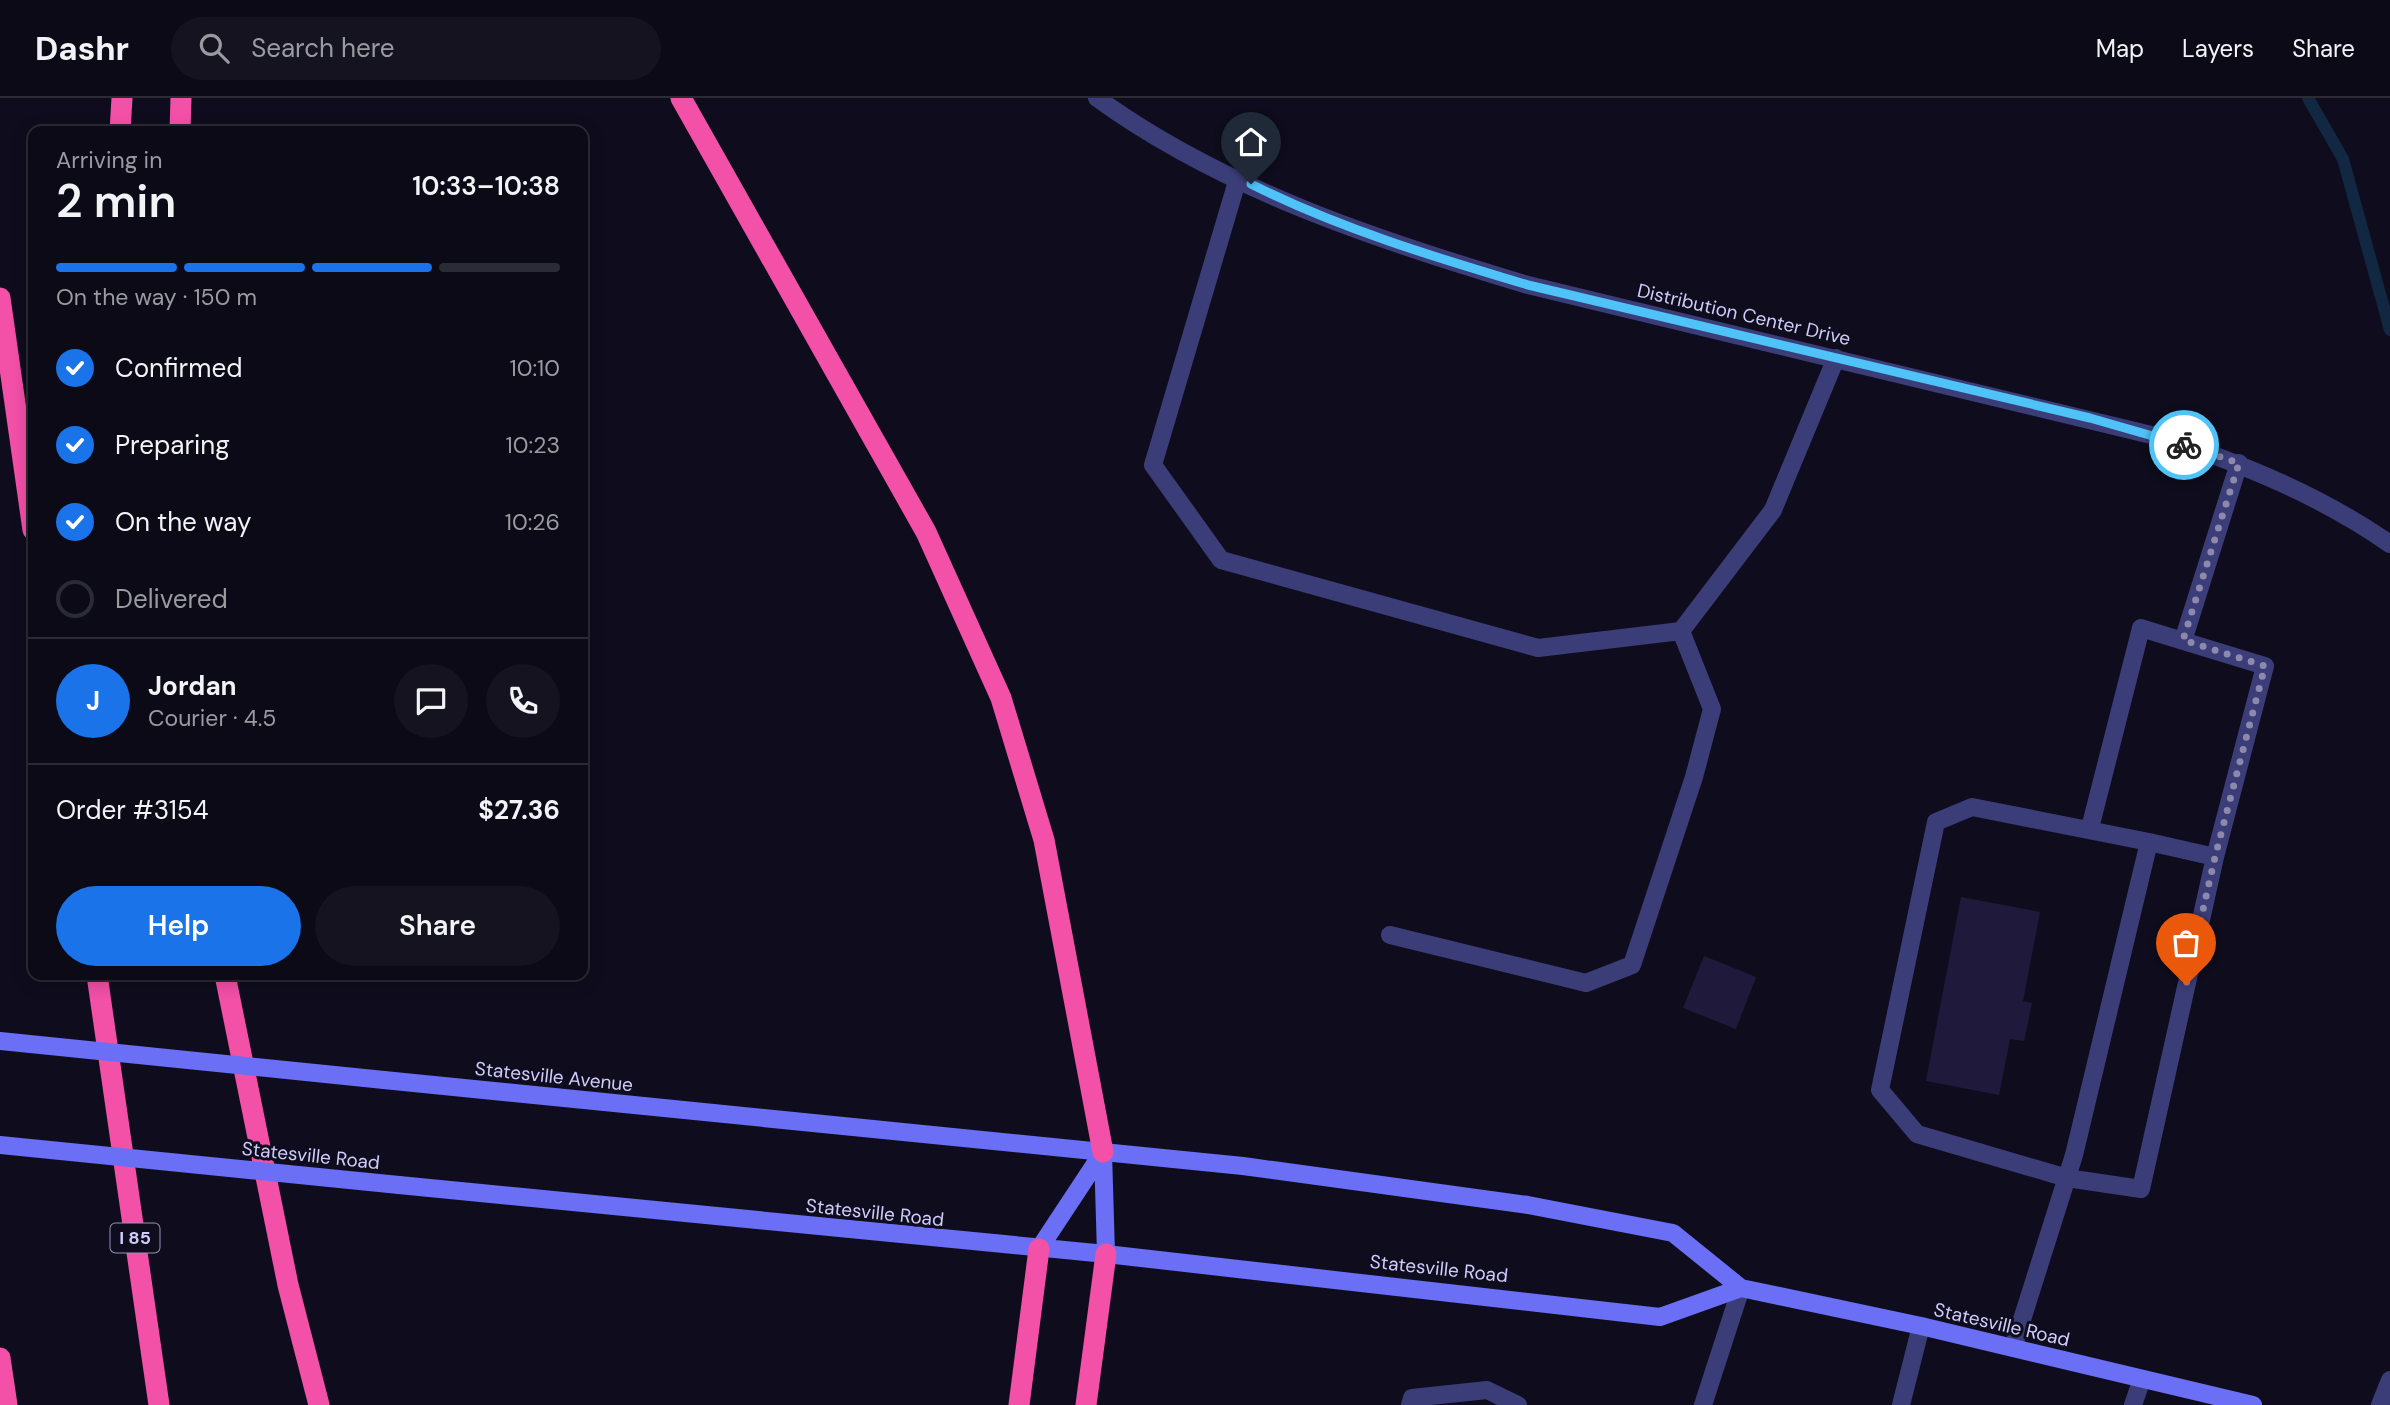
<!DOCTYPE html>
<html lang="en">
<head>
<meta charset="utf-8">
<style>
	body { margin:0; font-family:"DM Sans",sans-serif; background:#14131f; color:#f1f3f6; height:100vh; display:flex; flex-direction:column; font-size:26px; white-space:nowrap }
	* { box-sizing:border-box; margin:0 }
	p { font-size:23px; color:#9a9aa1 }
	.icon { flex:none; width:38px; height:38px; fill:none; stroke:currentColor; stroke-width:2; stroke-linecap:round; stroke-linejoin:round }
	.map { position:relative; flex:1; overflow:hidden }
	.drawer { position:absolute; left:28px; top:28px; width:560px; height:854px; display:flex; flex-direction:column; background:#0b0a16; border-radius:14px; box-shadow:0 4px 18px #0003,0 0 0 2px #2b2b35 }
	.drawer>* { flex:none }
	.pin { position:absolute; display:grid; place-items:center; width:60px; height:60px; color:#fff; margin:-72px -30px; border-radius:50% 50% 50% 0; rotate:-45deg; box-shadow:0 0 7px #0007 }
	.pin .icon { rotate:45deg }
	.courier { position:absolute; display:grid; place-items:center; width:70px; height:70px; margin:-35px; border:5px solid #4fc3f7; border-radius:50%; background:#fff; color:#222; box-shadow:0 2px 9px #0007 }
	.headline em { font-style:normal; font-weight:600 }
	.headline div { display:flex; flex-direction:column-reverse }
	.headline { display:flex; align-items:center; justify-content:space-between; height:119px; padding:0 28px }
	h1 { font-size:46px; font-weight:600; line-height:52px }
	.bar { display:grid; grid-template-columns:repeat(4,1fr); gap:10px 7px; align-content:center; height:84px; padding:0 28px }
	.bar i { height:9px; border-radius:5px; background:#2b2b35 }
	.bar .current { background:#1a73e8 }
	.bar p { grid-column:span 4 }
	.line { display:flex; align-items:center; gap:18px; padding:0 28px; border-top:2px solid #2b2b35 }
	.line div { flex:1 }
	.round { display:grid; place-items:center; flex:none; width:74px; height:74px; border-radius:37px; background:#14131f }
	ol { padding:0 28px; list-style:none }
	li { display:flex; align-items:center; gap:21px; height:77px }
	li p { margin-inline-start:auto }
	li .icon { padding:7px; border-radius:50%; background:#1a73e8; color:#fff; stroke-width:4 }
	li:last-child { color:#9a9aa1 }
	li i { width:38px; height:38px; border:4px solid #2b2b35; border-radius:50% }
	.cta { display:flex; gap:14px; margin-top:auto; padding:14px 28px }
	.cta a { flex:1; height:80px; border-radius:42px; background:#1a73e8; color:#fff; font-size:28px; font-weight:600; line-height:80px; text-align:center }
	.cta a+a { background:#14131f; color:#f1f3f6 }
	header { display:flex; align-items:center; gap:42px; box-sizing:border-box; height:98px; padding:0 35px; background:#0b0a16; border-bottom:2px solid #2b2b35 }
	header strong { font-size:33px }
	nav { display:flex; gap:38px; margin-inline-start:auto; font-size:24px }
	.search { width:490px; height:63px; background:#14131f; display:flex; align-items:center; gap:18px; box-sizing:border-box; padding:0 24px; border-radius:38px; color:#9a9aa1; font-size:26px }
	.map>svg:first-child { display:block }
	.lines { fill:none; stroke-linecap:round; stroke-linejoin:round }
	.stream { stroke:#112742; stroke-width:12 }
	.building { fill:#1f1a3c }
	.service { stroke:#3b3d78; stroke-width:18 }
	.minor { stroke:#3b3d78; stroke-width:18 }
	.secondary { stroke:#6a6ff5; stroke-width:18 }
	.motorway { stroke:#f350a8; stroke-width:21 }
	.secondary-bridge { stroke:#6a6ff5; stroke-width:18 }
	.done { stroke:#8c89ad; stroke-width:7; stroke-dasharray:0 12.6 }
	.route { stroke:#4fc3f7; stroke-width:9 }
	.labels { text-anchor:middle; stroke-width:6; stroke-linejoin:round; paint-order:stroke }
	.shield { fill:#0f0d1d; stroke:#9593b8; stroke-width:2 }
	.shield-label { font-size:18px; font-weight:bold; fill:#cfccfb }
	.street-label { font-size:19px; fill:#cfccfb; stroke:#0f0d1d }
</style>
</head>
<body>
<header>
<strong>Dashr</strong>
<div class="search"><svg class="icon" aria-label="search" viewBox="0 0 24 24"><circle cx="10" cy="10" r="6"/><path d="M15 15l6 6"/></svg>Search here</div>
<nav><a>Map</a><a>Layers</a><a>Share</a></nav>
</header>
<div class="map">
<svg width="2390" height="1307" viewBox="0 0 2390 1307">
	<rect width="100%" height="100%" fill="#0f0d1d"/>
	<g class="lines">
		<path class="stream" d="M2308 0 2343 61 2390 232"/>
	</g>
	<path class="building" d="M1961 799 2040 814 2023 903 2032 905 2024 943 2010 941 1999 997 1926 983Z
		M1704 858 1756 879 1736 931 1683 910Z"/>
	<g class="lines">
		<path class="service" d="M1238 80 1153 367 1221 462 1538 550 1681 533 1773 412 1836 260
			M2090 730 2141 530 2183 543
			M2149 744 1972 709 1936 724 1880 992 1917 1036 2067 1080 2141 1091 2215 759
			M1390 837 1586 885 1632 867 1694 679 1712 611 1681 533
			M2013 1250 2074 1057 2149 744 2215 759 2265 568 2183 543 2239 365
			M1410 1307 1412 1300 1487 1292 1518 1307
			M1901 1307 1921 1228
			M2133 1307 2142 1281
			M2380 1307 2390 1282"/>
		<path class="minor" d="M1097 0C1224 92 1380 143 1528 187L2168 341C2247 368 2321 398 2390 446
			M1703 1307 1741 1190"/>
		<path class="secondary" d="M384 982 1243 1068 1528 1107 1673 1135 1741 1190 1921 1228 2253 1307
			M1103 1054 1106 1156
			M399 1087 1106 1156 1660 1219 1741 1190
			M1039 1151 1103 1054"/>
		<path class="motorway" d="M681 0 926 434 1001 600 1044 742 1103 1054
			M120 33 122 0
			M180 33 181 0
			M0 200 33 432
			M97 877 159 1307
			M225 877 288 1187 319 1307
			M0 1260 7 1307
			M1019 1307 1039 1151
			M1086 1307 1106 1156"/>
		<path class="secondary-bridge" d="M0 943 384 982
			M0 1047 399 1087"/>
	</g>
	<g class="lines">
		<path class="done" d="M2184 347 2239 365 2183 542 2265 568 2215 759 2186 887"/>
		<path class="route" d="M1251 86C1338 130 1434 159 1528 187L2090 320 2184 347"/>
	</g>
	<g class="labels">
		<rect class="shield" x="110.5" y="1125.5" width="49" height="29" rx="5"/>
		<g class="shield-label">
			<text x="135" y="1146">I 85</text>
		</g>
		<g class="street-label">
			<text transform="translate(1744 216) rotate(13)" y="7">Distribution Center Drive</text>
			<text transform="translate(554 978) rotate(6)" y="7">Statesville Avenue</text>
			<text transform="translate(311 1057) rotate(6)" y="7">Statesville Road</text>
			<text transform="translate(875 1114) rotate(6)" y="7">Statesville Road</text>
			<text transform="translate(1439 1170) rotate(6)" y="7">Statesville Road</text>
			<text transform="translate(2002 1226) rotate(13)" y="7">Statesville Road</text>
		</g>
	</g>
</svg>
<div class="pin" style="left:2186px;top:887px;background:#ea580c"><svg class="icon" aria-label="bag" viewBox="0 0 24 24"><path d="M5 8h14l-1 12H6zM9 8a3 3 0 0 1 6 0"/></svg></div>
<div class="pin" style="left:1251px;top:86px;background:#1f2937"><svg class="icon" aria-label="home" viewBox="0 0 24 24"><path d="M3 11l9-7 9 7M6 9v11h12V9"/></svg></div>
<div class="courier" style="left:2184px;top:347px"><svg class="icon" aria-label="bike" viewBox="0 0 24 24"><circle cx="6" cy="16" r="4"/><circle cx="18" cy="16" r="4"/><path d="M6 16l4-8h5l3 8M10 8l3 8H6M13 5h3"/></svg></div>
<section class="drawer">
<div class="headline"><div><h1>2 min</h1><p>Arriving in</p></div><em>10:33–10:38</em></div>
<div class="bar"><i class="current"></i><i class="current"></i><i class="current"></i><i></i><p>On the way · 150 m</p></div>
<ol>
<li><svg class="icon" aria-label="check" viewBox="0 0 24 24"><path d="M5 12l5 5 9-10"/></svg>Confirmed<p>10:10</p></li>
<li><svg class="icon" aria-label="check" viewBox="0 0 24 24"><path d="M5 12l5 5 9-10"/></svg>Preparing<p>10:23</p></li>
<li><svg class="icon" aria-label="check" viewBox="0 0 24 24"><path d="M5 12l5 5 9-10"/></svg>On the way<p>10:26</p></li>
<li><i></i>Delivered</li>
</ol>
<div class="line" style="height:126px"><b class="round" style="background:#1a73e8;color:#fff">J</b><div><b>Jordan</b><p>Courier · 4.5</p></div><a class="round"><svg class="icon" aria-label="chat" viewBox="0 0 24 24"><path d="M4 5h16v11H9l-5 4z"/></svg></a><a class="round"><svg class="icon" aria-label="phone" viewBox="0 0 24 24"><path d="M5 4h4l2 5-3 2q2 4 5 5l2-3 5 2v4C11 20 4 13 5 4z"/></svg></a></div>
<div class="line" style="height:91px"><div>Order #3154</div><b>$27.36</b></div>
<div class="cta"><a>Help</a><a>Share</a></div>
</section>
</div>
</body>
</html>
